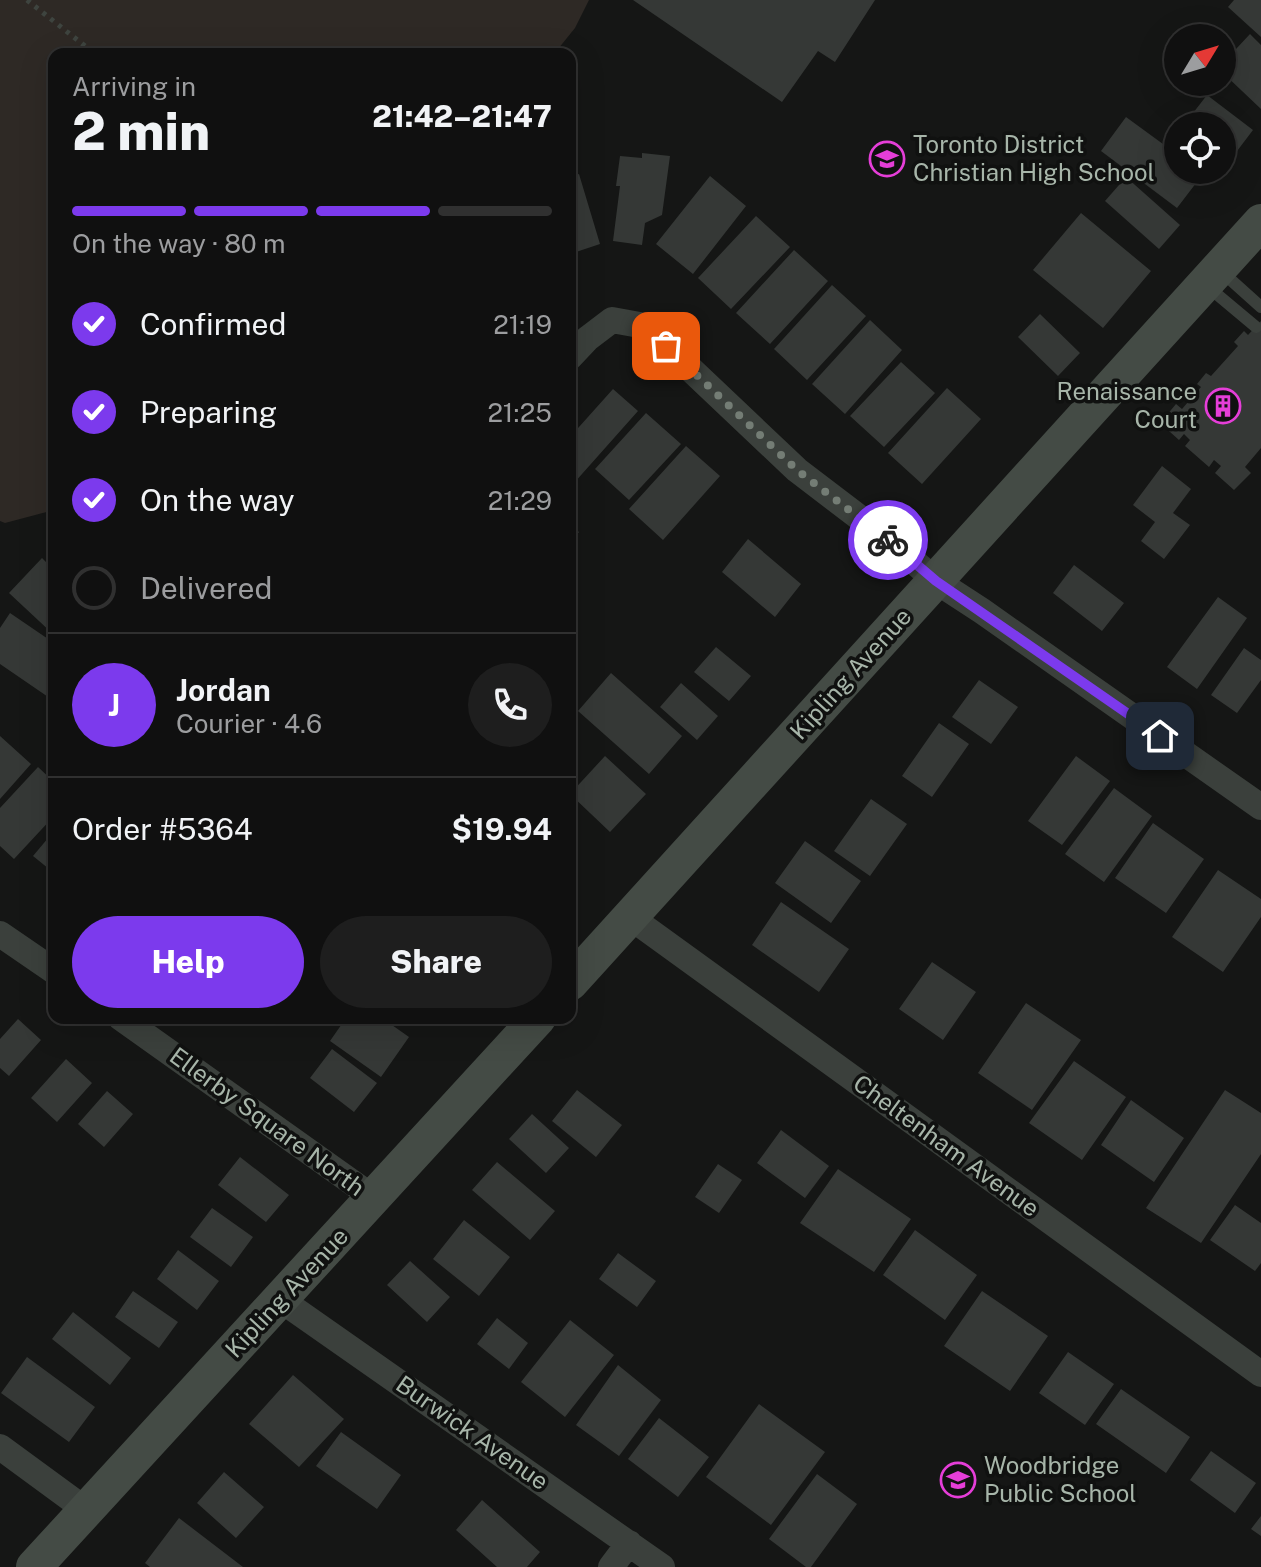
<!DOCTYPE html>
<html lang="en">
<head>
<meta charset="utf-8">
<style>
	body { margin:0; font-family:"Public Sans",sans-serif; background:#1e1e1e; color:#f1f3f6; height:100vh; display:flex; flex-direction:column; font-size:30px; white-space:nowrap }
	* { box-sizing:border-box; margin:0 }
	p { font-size:26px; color:#9c9d9f }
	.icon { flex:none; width:44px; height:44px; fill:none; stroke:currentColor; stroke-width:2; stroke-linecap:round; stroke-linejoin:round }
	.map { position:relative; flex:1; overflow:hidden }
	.details { position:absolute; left:48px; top:48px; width:528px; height:976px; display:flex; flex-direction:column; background:#101010; border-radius:16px; box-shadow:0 8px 32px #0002,0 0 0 2px #303030 }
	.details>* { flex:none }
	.needle { width:52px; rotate:52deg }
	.tools { position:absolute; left:1164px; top:24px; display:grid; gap:16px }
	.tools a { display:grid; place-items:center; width:72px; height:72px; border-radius:50%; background:#101010; box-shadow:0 8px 32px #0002,0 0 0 2px #303030; font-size:40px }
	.pin { position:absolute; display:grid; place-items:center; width:68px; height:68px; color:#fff; margin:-34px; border-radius:16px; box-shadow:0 4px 12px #0006 }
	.courier { position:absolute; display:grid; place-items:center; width:80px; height:80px; margin:-40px; border:6px solid #7c3aed; border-radius:50%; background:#fff; color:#222; box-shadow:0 2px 10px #0007 }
	.summary em { font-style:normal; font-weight:800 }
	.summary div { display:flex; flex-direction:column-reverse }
	.summary { display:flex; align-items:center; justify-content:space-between; height:136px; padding:0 24px }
	h1 { font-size:52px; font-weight:800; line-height:60px }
	.bar { display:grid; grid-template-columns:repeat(4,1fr); gap:12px 8px; align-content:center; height:96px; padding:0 24px }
	.bar i { height:10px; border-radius:6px; background:#303030 }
	.bar .current { background:#7c3aed }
	.bar p { grid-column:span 4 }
	.line { display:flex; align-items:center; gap:20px; padding:0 24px; border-top:2px solid #303030 }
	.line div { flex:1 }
	.round { display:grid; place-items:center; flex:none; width:84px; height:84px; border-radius:42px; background:#1e1e1e }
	ol { padding:0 24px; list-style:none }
	li { display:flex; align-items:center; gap:24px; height:88px }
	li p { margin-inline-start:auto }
	li .icon { padding:8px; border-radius:50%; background:#7c3aed; color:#fff; stroke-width:4 }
	li:last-child { color:#9c9d9f }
	li i { width:44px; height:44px; border:4px solid #303030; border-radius:50% }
	.action { display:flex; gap:16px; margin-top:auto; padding:16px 24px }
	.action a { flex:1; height:92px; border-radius:48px; background:#7c3aed; color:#fff; font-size:32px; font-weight:800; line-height:92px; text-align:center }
	.action a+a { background:#1e1e1e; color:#f1f3f6 }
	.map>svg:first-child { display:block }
	.green { fill:#2e2925 }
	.building { fill:#353836 }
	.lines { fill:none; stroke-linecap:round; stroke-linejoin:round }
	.path { stroke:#3e443f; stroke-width:5; stroke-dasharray:4 6; stroke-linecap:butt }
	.lane { stroke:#3b403c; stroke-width:12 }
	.street { stroke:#3b403c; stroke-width:26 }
	.secondary { stroke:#444b45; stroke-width:36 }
	.done { stroke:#747d75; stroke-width:8; stroke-dasharray:0 14.4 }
	.route { stroke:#7c3aed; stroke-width:10 }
	.labels { text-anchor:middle; stroke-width:7; stroke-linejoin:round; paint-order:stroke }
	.poi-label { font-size:24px; fill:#a7b5a9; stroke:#101110; text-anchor:start }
	.street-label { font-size:24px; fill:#a7b5a9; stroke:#101110 }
</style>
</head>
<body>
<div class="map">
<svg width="1261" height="1567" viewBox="0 0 1261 1567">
	<rect width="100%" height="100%" fill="#151615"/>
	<path class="green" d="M0 0H589L575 28 554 54H54V510L5 523 0 521Z"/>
	<path class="building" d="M633 0H875L835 62 818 51 782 102Z
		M1234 0H1261V37L1228 7Z
		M1250 34 1261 45V109L1222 72V64Z
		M1207 95 1253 130 1228 163 1222 158V126H1183Z
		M1126 117 1178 155V170H1198L1203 174 1177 208 1101 151Z
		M642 153 670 156 662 215 645 223 642 245 613 241 620 186H616L620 156 642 158Z
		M579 174 600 244 570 254V177Z
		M710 176 746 206 693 274 656 244Z
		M1126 177 1180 225 1159 249 1105 201Z
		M1081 213 1151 271 1103 328 1033 270Z
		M756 216 790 247 731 309 698 278Z
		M794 250 828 281 770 344 736 313Z
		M832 285 866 316 807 380 774 349Z
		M1040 314 1080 353 1058 376 1018 337Z
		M870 320 902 350 845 414 812 384Z
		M1261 321V448L1245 467 1251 473 1234 490 1215 473 1221 466 1214 460 1209 467 1185 446 1190 440 1184 434 1179 440 1160 423 1176 404 1182 409 1201 387 1197 384 1206 373 1211 376 1238 346 1234 342 1244 331 1248 335Z
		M901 362 935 393 884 447 850 416Z
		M947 388 981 419 922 484 888 453Z
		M613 389 638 411 574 483 570 480V437Z
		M646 413 681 444 629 500 595 469Z
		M686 446 720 476 663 540 629 509Z
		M1162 466 1191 489 1173 513 1190 525 1164 559 1141 541 1155 522 1133 505Z
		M570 525 579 532 570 543Z
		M748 539 801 584 775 617 722 572Z
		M42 558 54 570V635L9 593Z
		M1074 565 1124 603 1102 631 1053 593Z
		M1218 597 1247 618 1197 689 1167 667Z
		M10 613 54 643V701L0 664V628Z
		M716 647 751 676 729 701 694 672Z
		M1244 648 1261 660V680L1237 713 1211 695Z
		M611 673 682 736 649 774 578 711Z
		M979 680 1018 707 991 744 952 717Z
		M681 683 718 716 697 740 660 707Z
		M939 723 969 744 932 797 902 776Z
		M0 736 31 764 0 799Z
		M605 756 646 794 610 832 570 794Z
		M1076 756 1110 781 1062 845 1028 821Z
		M38 767 54 782V816L14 859 0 846V808Z
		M1114 788 1152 816 1104 882 1065 854Z
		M871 799 907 824 870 876 834 851Z
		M1153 823 1204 859 1166 913 1115 878Z
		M54 831V873L33 856Z
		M805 841 861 881 831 923 775 883Z
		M1218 870 1261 899V917L1223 972 1172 937Z
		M781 902 849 949 819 992 752 945Z
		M932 962 976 992 943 1040 899 1009Z
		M1026 1003 1081 1040 1032 1110 978 1073Z
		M346 1018H382L409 1037 381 1077 330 1041Z
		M18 1019 41 1040 9 1076 0 1068V1039Z
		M332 1049 377 1083 354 1112 310 1078Z
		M66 1059 92 1083 57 1122 31 1098Z
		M1074 1061 1126 1097 1082 1160 1029 1123Z
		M577 1090 622 1125 596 1157 552 1121Z
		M1225 1090 1261 1113V1154L1201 1243 1146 1208Z
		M107 1091 133 1114 104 1147 78 1124Z
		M1131 1100 1184 1138 1154 1182 1101 1145Z
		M532 1114 569 1148 546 1173 509 1139Z
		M781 1130 829 1166 805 1198 757 1163Z
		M240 1157 289 1195 266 1222 218 1185Z
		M497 1162 555 1211 530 1240 472 1190Z
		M718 1164 742 1180 719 1213 695 1197Z
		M838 1169 911 1219 874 1272 800 1223Z
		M1235 1205 1261 1223V1263L1255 1271 1210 1240Z
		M212 1208 253 1237 231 1267 190 1237Z
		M464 1220 510 1257 479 1296 433 1259Z
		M915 1230 977 1275 945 1320 883 1275Z
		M178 1250 219 1281 197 1310 157 1279Z
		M618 1253 656 1281 637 1307 599 1279Z
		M410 1261 450 1297 427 1322 387 1285Z
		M133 1291 178 1322 159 1348 115 1317Z
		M982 1291 1048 1336 1010 1391 944 1346Z
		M73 1312 131 1358 110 1385 52 1339Z
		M497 1318 528 1343 509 1369 477 1344Z
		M570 1320 614 1355 565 1417 521 1382Z
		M1068 1352 1114 1384 1085 1425 1039 1393Z
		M27 1357 95 1407 69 1442 1 1393Z
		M618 1365 661 1400 619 1456 576 1425Z
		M293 1375 344 1419 299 1467 249 1424Z
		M1121 1389 1190 1437 1166 1473 1096 1424Z
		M759 1404 825 1452 771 1525 706 1477Z
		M659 1418 709 1457 678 1497 628 1459Z
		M341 1432 401 1475 377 1509 316 1466Z
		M1211 1451 1256 1483 1235 1513 1190 1480Z
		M224 1472 264 1507 236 1538 197 1503Z
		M817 1474 857 1504 811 1567H806L769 1539Z
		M482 1500 540 1552 527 1567H497L456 1530Z
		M1261 1516V1536L1251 1529Z
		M179 1518 243 1567H150L145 1563Z"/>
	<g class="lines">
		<path class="path" d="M27 0 95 54"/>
		<path class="lane" d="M1222 272 1261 307
			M1207 286 1256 327"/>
		<path class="street" d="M570 357 587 339 612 320 645 326 797 470 894 544 936 581 982 611 1261 807
			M630 917 1261 1374
			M0 934 54 971
			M121 1018 374 1198
			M281 1300 662 1567
			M0 1447 86 1510
			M611 1567 629 1543"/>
		<path class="secondary" d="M570 983 1261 222
			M34 1567 538 1018"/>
	</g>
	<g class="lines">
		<path class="done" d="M666 346 797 470 888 540"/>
		<path class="route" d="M888 540 936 581 1160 736"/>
	</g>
	<defs>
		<g id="school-ring" transform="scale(1.8)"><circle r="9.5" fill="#101110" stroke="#e53ed8" stroke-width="1.5"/><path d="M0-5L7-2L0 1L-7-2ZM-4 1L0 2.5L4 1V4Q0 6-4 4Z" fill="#e53ed8"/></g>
		<g id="building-ring" transform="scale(1.8)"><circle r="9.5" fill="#101110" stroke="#e53ed8" stroke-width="1.5"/><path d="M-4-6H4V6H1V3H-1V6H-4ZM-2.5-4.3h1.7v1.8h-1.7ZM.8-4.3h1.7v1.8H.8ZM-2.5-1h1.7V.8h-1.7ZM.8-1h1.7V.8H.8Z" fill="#e53ed8"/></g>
	</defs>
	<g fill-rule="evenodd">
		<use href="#school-ring" x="887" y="159"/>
		<use href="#building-ring" x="1223" y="406"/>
		<use href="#school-ring" x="958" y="1480"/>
	</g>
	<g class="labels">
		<g class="poi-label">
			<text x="913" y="153">Toronto District<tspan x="913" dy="28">Christian High School</tspan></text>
			<text x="1197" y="400" text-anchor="end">Renaissance<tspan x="1197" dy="28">Court</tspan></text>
			<text x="984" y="1474">Woodbridge<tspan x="984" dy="28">Public School</tspan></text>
		</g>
		<g class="street-label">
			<text transform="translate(851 674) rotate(-48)" y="8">Kipling Avenue</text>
			<text transform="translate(267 1122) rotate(36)" y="8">Ellerby Square North</text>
			<text transform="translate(946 1146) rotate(36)" y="8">Cheltenham Avenue</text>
			<text transform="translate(287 1293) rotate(-47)" y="8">Kipling Avenue</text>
			<text transform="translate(472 1433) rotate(35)" y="8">Burwick Avenue</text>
		</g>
	</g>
</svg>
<div class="tools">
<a><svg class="needle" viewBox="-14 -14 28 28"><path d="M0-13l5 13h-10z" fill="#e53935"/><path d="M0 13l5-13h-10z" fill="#9c9d9f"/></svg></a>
<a><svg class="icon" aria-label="locate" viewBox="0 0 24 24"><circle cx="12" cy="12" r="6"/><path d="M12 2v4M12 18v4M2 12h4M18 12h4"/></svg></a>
</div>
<div class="pin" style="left:666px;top:346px;background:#ea580c"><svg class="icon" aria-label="bag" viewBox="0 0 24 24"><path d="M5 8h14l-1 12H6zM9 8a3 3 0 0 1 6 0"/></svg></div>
<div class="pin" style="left:1160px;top:736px;background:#1f2937"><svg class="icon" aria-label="home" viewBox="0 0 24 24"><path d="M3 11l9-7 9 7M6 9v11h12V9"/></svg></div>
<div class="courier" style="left:888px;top:540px"><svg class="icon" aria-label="bike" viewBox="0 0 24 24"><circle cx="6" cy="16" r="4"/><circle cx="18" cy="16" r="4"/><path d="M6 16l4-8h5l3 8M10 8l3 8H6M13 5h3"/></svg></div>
<section class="details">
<div class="summary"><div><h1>2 min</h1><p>Arriving in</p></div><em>21:42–21:47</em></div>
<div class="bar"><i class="current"></i><i class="current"></i><i class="current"></i><i></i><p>On the way · 80 m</p></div>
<ol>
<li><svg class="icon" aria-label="check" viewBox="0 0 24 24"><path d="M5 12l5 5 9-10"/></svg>Confirmed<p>21:19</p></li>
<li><svg class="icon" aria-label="check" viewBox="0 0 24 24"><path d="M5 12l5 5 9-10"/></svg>Preparing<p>21:25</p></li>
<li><svg class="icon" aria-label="check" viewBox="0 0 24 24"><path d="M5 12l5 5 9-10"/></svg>On the way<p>21:29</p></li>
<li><i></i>Delivered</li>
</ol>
<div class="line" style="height:144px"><b class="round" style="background:#7c3aed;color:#fff">J</b><div><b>Jordan</b><p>Courier · 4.6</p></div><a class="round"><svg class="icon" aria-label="phone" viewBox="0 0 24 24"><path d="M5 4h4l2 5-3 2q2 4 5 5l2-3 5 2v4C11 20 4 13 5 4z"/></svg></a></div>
<div class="line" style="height:104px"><div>Order #5364</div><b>$19.94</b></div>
<div class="action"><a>Help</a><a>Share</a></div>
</section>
</div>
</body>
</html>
